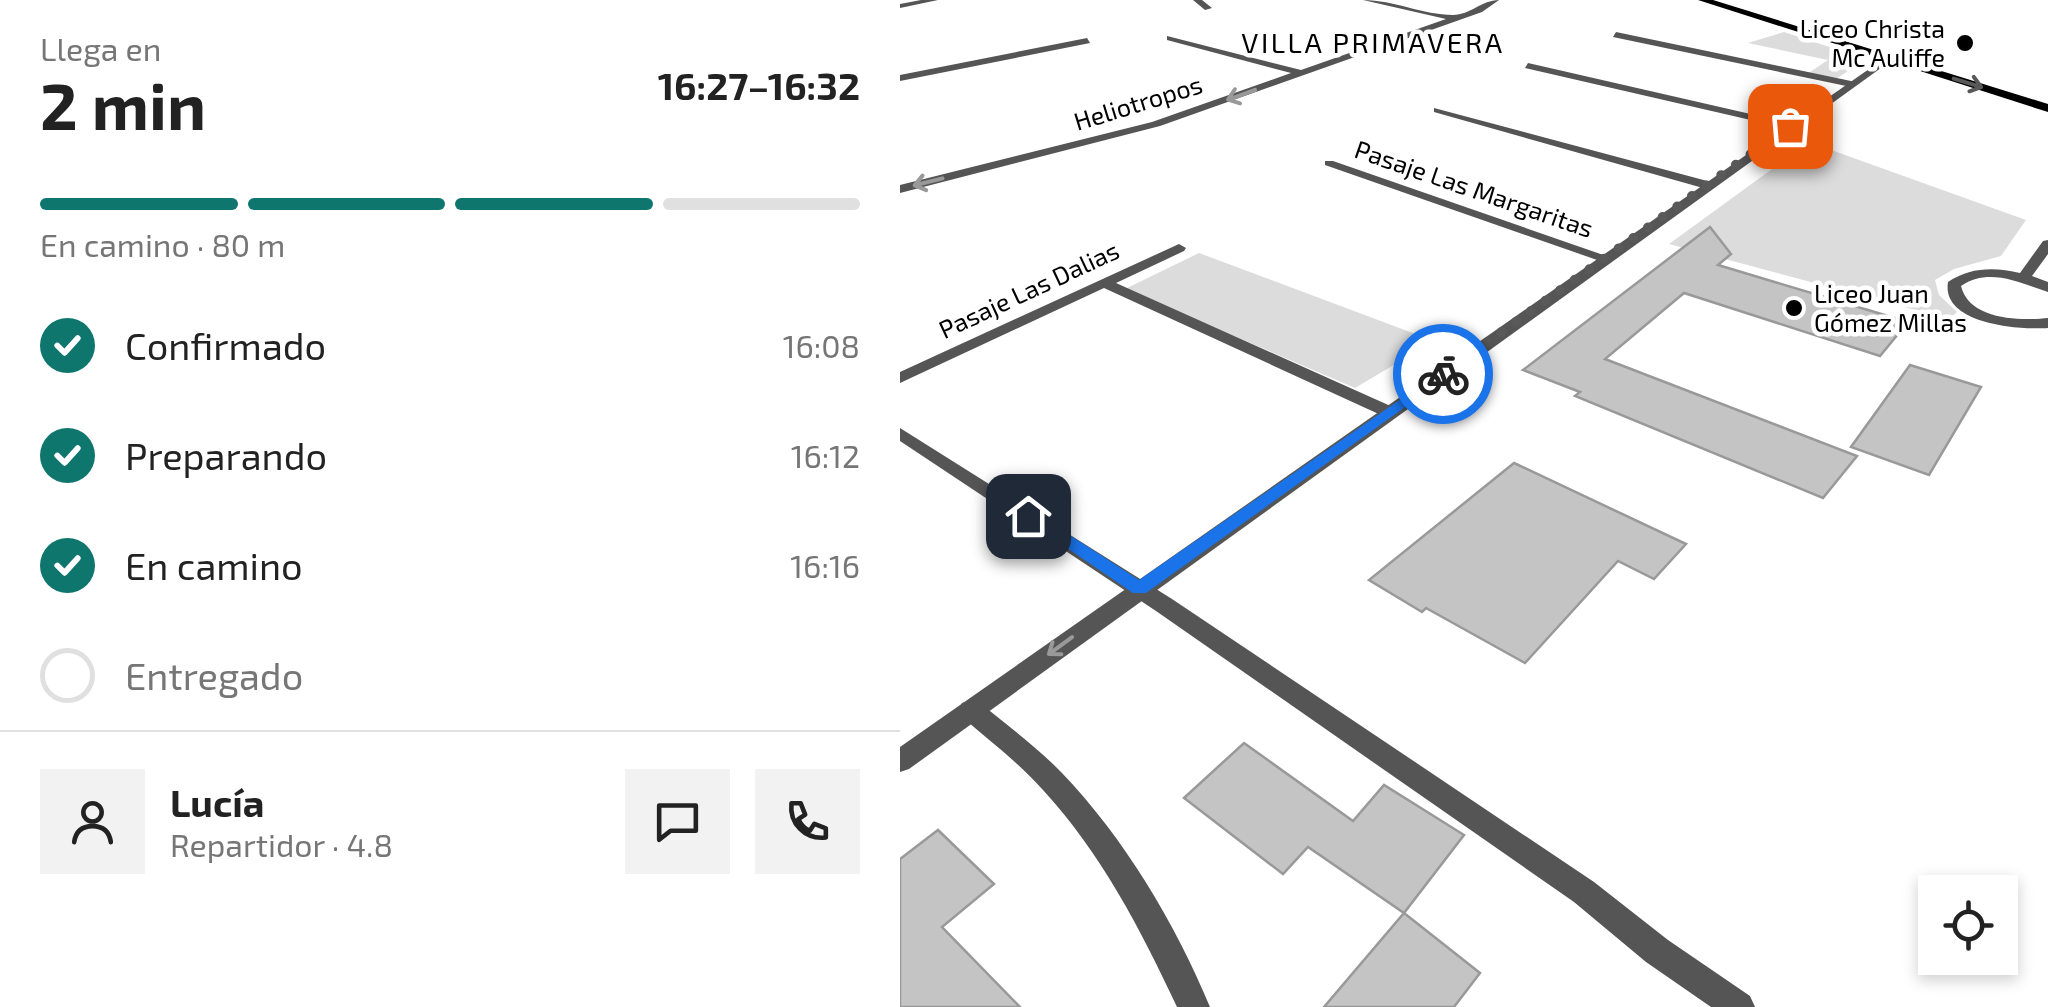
<!DOCTYPE html>
<html lang="es">
<head>
<meta charset="utf-8">
<style>
	body { margin:0; font-family:"Exo 2",sans-serif; background:#f2f2f2; color:#222; height:100vh; display:flex; flex-direction:column; font-size:38px; white-space:nowrap }
	* { box-sizing:border-box; margin:0 }
	p { font-size:32px; color:#767676 }
	.icon { flex:none; width:55px; height:55px; fill:none; stroke:currentColor; stroke-width:2; stroke-linecap:round; stroke-linejoin:round }
	.map { position:relative; flex:1; overflow:hidden }
	.sheet { display:flex; flex-direction:column; background:#fff; width:900px }
	.sheet>* { flex:none }
	.fabs { position:absolute; left:1018px; top:875px; display:grid; gap:20px }
	.fabs a { display:grid; place-items:center; width:100px; height:100px; border-radius:0px; background:#fff; box-shadow:0 5px 15px #0003; font-size:50px }
	.pin { position:absolute; display:grid; place-items:center; width:85px; height:85px; color:#fff; margin:-42px; border-radius:20px; box-shadow:0 5px 15px #0006 }
	.courier { position:absolute; display:grid; place-items:center; width:100px; height:100px; margin:-50px; border:8px solid #1a73e8; border-radius:50%; background:#fff; color:#222; box-shadow:0 2px 12px #0007 }
	.summary em { font-style:normal; font-weight:700 }
	.summary div { display:flex; flex-direction:column-reverse }
	.summary { display:flex; align-items:center; justify-content:space-between; height:170px; padding:0 40px }
	h1 { font-size:65px; font-weight:700; line-height:75px }
	.bar { display:grid; grid-template-columns:repeat(4,1fr); gap:15px 10px; align-content:center; height:120px; padding:0 40px }
	.bar i { height:12px; border-radius:8px; background:#e0e0e0 }
	.bar .selected { background:#0f766e }
	.bar p { grid-column:span 4 }
	.line { display:flex; align-items:center; gap:25px; padding:0 40px; border-top:2px solid #e0e0e0 }
	.line div { flex:1 }
	.round { display:grid; place-items:center; flex:none; width:105px; height:105px; border-radius:0px; background:#f2f2f2 }
	ol { padding:0 40px; list-style:none }
	li { display:flex; align-items:center; gap:30px; height:110px }
	li p { margin-inline-start:auto }
	li .icon { padding:10px; border-radius:50%; background:#0f766e; color:#fff; stroke-width:4 }
	li:last-child { color:#767676 }
	li i { width:55px; height:55px; border:5px solid #e0e0e0; border-radius:50% }
	main { display:flex; flex:1; min-height:0 }
	.map>svg:first-child { display:block }
	.green { fill:#dcdcdc }
	.building { fill:#c4c4c4; stroke:#999; stroke-width:2.5 }
	.lines { fill:none; stroke-linecap:round; stroke-linejoin:round }
	.service { fill:#555; fill-rule:evenodd }
	.minor { fill:#555; fill-rule:evenodd }
	.tertiary { fill:#555; fill-rule:evenodd }
	.primary { fill:#000; fill-rule:evenodd }
	.oneway { stroke:#595959 }
	.oneway2 { stroke:#999 }
	.route { fill:#1a73e8 }
	.done { stroke:#595959; stroke-width:10; stroke-dasharray:0 18 }
	.poi-dot { fill:#000; stroke:#fff; stroke-width:4 }
	.labels { text-anchor:middle; stroke-width:9; stroke-linejoin:round; paint-order:stroke }
	.far-poi-label { font-size:25px; fill:#000; stroke:#fff; text-anchor:end }
	.far-street-label { font-size:25px; fill:#000; stroke:#fff }
	.far-neighbourhood-label { font-size:28px; letter-spacing:2.5px; fill:#000; stroke:#fff }
</style>
</head>
<body>
<main>
<section class="sheet">
<div class="summary"><div><h1>2 min</h1><p>Llega en</p></div><em>16:27–16:32</em></div>
<div class="bar"><i class="selected"></i><i class="selected"></i><i class="selected"></i><i></i><p>En camino · 80 m</p></div>
<ol>
<li><svg class="icon" aria-label="check" viewBox="0 0 24 24"><path d="M5 12l5 5 9-10"/></svg>Confirmado<p>16:08</p></li>
<li><svg class="icon" aria-label="check" viewBox="0 0 24 24"><path d="M5 12l5 5 9-10"/></svg>Preparando<p>16:12</p></li>
<li><svg class="icon" aria-label="check" viewBox="0 0 24 24"><path d="M5 12l5 5 9-10"/></svg>En camino<p>16:16</p></li>
<li><i></i>Entregado</li>
</ol>
<div class="line" style="height:180px"><a class="round"><svg class="icon" aria-label="person" viewBox="0 0 24 24"><circle cx="12" cy="8" r="4"/><path d="M4 21q1-7 8-7t8 7"/></svg></a><div><b>Lucía</b><p>Repartidor · 4.8</p></div><a class="round"><svg class="icon" aria-label="chat" viewBox="0 0 24 24"><path d="M4 5h16v11H9l-5 4z"/></svg></a><a class="round"><svg class="icon" aria-label="phone" viewBox="0 0 24 24"><path d="M5 4h4l2 5-3 2q2 4 5 5l2-3 5 2v4C11 20 4 13 5 4z"/></svg></a></div>
</section>
<div class="map">
<svg width="1148" height="1007" viewBox="0 0 1148 1007">
	<rect width="100%" height="100%" fill="#fff"/>
	<path class="green" d="M884 32 966 59 936 79 907 74 928 60 848 43Z
		M909 142 1126 220 1101 256 1054 269 1035 280 1039 295 1057 312 1049 319 769 244Z
		M299 253 534 341 455 388 225 289Z"/>
	<path class="building" d="M810 227 831 254 818 265 1008 322 980 356 784 293 705 359 957 456 923 498 675 396 680 392 623 370Z
		M1010 365 1081 387 1029 475 951 447Z
		M614 463 786 544 754 579 718 561 625 663 526 608 522 612 469 580Z
		M344 743 453 821 484 785 564 835 504 913 408 847 383 874 284 798Z
		M38 830 94 884 42 927 120 1007H0V859Z
		M504 913 580 973 554 1007H424Z"/>
	<g class="lines">
		<path class="service" d="M1148 240V254L1132 276 1148 282V292C1120 283 1089 267 1061 286 1069 320 1120 321 1148 318V328C1119 330 1041 324 1048 282 1070 267 1095 267 1120 273L1143 241Z"/>
		<path class="minor" d="M21 0H38L0 8V4Z
			M293 0H302L312 8 305 10Z
			M463 0C494 0 523 15 553 15 570 15 582 0 599 0L582 12 260 126 0 193V185L252 122 391 73 267 40V36L401 70 546 19Z
			M716 32 951 81 956 84 951 87 713 37Z
			M187 38 190 43 0 81V75Z
			M628 63 890 123 895 126 890 129 625 68Z
			M534 108 811 182 813 185 803 188 534 112Z
			M425 161H433L712 258 700 261 425 165Z
			M279 244 286 248 284 251 216 283 495 408 498 412 495 416H483L204 288 0 383V372Z
			M0 428 272 599 694 882 768 940 850 996 855 1007H811L746 962 674 902 256 611 0 441Z
			M71 700 80 703C108 726 137 747 162 773 225 839 275 923 310 1007H277C241 930 201 853 143 790 119 763 90 741 62 717L58 710 62 703Z"/>
		<path class="tertiary" d="M989 55 992 60 9 769 0 772V747Z"/>
		<path class="primary" d="M798 0H813L1148 104V112Z"/>
	</g>
	<defs><path id="oneway-shaft" d="M-6 0H5M1.5-3L5.5 0L1.5 3" fill="none" stroke-width="1.6" stroke-linecap="round" stroke-linejoin="round" transform="scale(2.5)"/></defs>
	<use class="oneway" href="#oneway-shaft" transform="translate(1068 83) rotate(17)"/>
	<g class="oneway2">
		<use href="#oneway-shaft" transform="translate(341 95) rotate(160)"/>
		<use href="#oneway-shaft" transform="translate(28 182) rotate(166)"/>
		<use href="#oneway-shaft" transform="translate(160 646) rotate(144)"/>
	</g>
	<path class="route" d="M543 370 547 371V377L246 593H233L120 516 128 511 134 512 239 580Z"/>
	<g class="lines">
		<path class="done" d="M543 374 890 126"/>
	</g>
	<g class="poi-dot">
		<circle cx="1065" cy="43" r="10"/>
		<circle cx="894" cy="308" r="10"/>
	</g>
	<g class="labels">
		<g class="far-poi-label">
			<text x="1045" y="38">Liceo Christa<tspan x="1045" dy="29">Mc Auliffe</tspan></text>
			<text x="914" y="303" text-anchor="start">Liceo Juan<tspan x="914" dy="29">Gómez Millas</tspan></text>
		</g>
		<g class="far-street-label">
			<text transform="translate(238 103) rotate(-17)" y="9">Heliotropos</text>
			<text transform="translate(574 189) rotate(19)" y="9">Pasaje Las Margaritas</text>
			<text transform="translate(129 290) rotate(-25)" y="9">Pasaje Las Dalias</text>
		</g>
		<g class="far-neighbourhood-label">
			<text x="473" y="53">VILLA PRIMAVERA</text>
		</g>
	</g>
</svg>
<div class="fabs">
<a><svg class="icon" aria-label="locate" viewBox="0 0 24 24"><circle cx="12" cy="12" r="6"/><path d="M12 2v4M12 18v4M2 12h4M18 12h4"/></svg></a>
</div>
<div class="pin" style="left:890px;top:126px;background:#ea580c"><svg class="icon" aria-label="bag" viewBox="0 0 24 24"><path d="M5 8h14l-1 12H6zM9 8a3 3 0 0 1 6 0"/></svg></div>
<div class="pin" style="left:128px;top:516px;background:#1f2937"><svg class="icon" aria-label="home" viewBox="0 0 24 24"><path d="M3 11l9-7 9 7M6 9v11h12V9"/></svg></div>
<div class="courier" style="left:543px;top:374px"><svg class="icon" aria-label="bike" viewBox="0 0 24 24"><circle cx="6" cy="16" r="4"/><circle cx="18" cy="16" r="4"/><path d="M6 16l4-8h5l3 8M10 8l3 8H6M13 5h3"/></svg></div>
</div>
</main>
</body>
</html>
